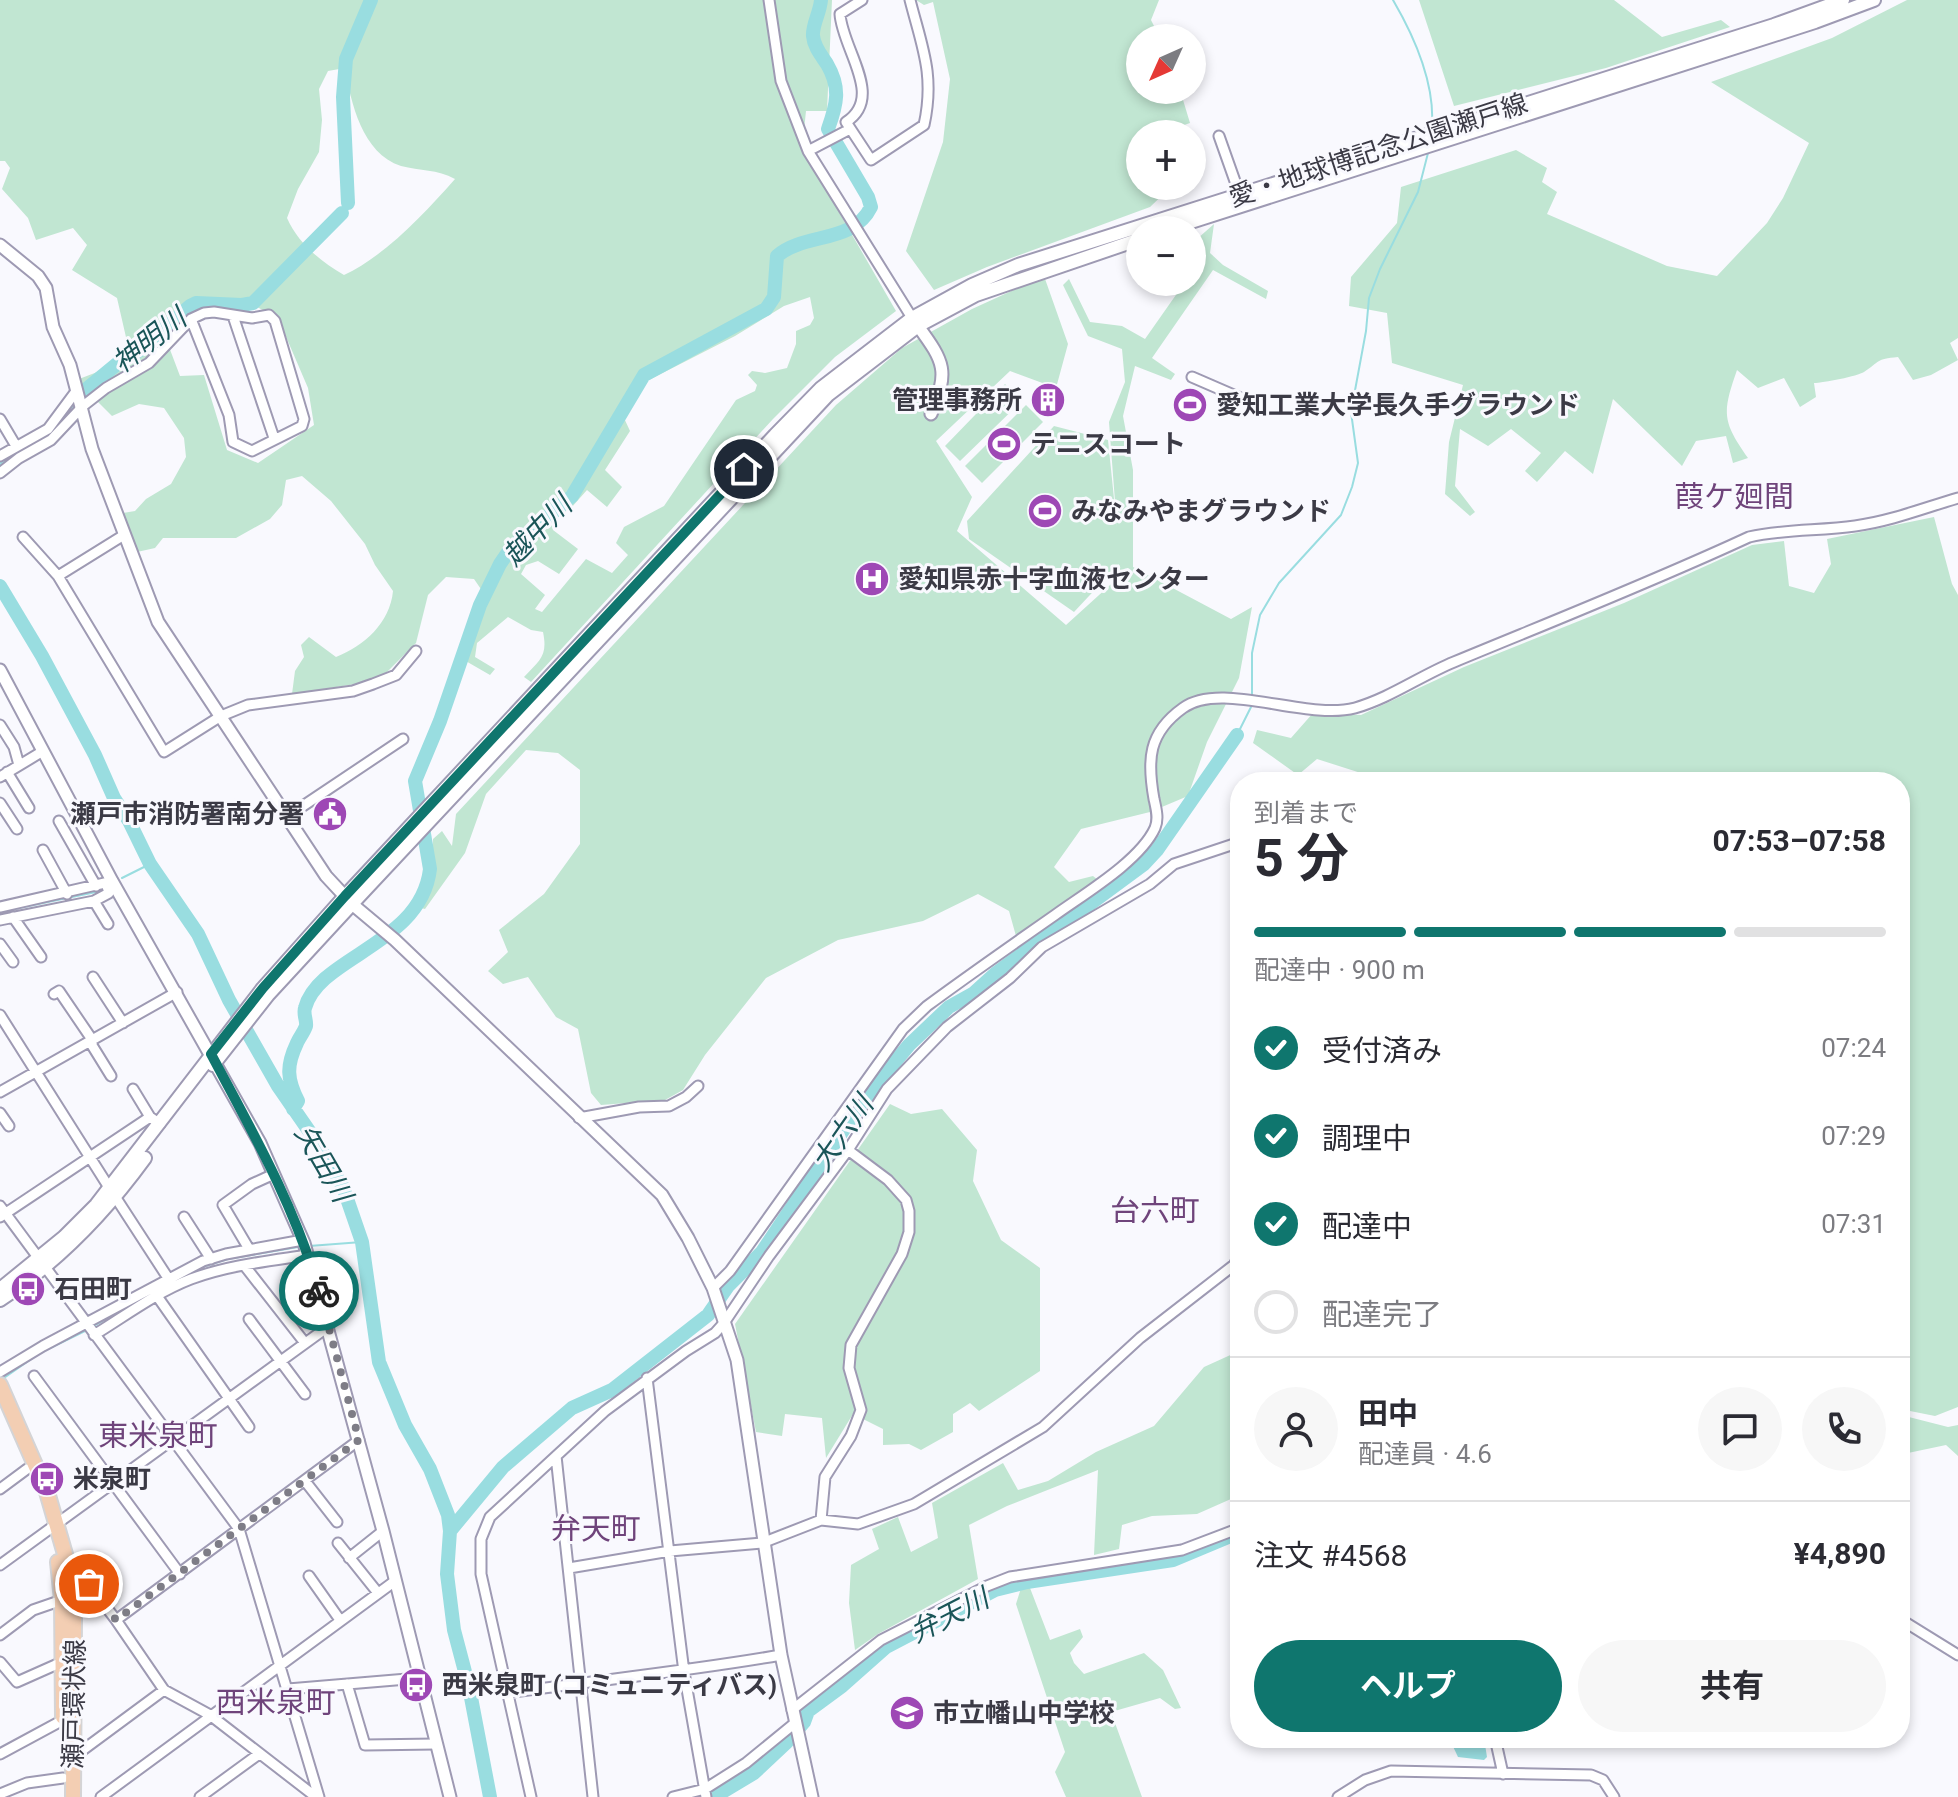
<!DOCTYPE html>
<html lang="ja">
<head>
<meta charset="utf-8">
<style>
	body { margin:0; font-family:Roboto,"Noto Sans JP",sans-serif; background:#f7f7f7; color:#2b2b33; height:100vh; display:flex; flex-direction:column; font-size:30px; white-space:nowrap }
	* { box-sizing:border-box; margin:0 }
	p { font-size:26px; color:#7c7c81 }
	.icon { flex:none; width:44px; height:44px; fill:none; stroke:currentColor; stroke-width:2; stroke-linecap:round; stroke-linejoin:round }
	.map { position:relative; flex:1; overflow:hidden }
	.details { position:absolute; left:1230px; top:772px; width:680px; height:976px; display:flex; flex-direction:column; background:#fff; border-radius:32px; box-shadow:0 4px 12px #0003 }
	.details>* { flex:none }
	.needle { width:52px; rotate:225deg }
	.tools { position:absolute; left:1126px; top:24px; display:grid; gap:16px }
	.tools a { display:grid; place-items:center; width:80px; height:80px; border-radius:50%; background:#fff; box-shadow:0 4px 12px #0003; font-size:40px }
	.pin { position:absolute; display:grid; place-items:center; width:68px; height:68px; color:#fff; margin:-34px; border:4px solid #fff; border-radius:50%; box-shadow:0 2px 8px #0007 }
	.courier { position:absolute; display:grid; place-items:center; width:80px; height:80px; margin:-40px; border:6px solid #0f766e; border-radius:50%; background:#fff; color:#222; box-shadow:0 2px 10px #0007 }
	.overview em { font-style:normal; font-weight:700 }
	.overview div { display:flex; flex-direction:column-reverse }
	.overview { display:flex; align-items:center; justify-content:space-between; height:136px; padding:0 24px }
	h1 { font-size:52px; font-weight:700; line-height:60px }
	.bar { display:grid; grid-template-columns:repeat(4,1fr); gap:12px 8px; align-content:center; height:96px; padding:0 24px }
	.bar i { height:10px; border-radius:6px; background:#e1e1e2 }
	.bar .on { background:#0f766e }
	.bar p { grid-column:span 4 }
	.line { display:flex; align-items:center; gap:20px; padding:0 24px; border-top:2px solid #e1e1e2 }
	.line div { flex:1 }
	.round { display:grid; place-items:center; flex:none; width:84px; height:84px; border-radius:42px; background:#f7f7f7 }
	ol { padding:0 24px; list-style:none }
	li { display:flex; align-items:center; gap:24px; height:88px }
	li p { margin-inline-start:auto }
	li .icon { padding:8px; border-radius:50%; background:#0f766e; color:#fff; stroke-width:4 }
	li:last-child { color:#7c7c81 }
	li i { width:44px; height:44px; border:4px solid #e1e1e2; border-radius:50% }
	.action { display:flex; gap:16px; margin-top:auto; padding:16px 24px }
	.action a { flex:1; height:92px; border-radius:48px; background:#0f766e; color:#fff; font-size:32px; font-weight:700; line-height:92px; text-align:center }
	.action a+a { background:#f7f7f7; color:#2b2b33 }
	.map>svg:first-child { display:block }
	.green { fill:#c1e6d2; fill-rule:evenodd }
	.water { fill:#99dde0 }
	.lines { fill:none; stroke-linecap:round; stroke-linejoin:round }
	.stream { stroke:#99dde0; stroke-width:2 }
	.river { stroke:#99dde0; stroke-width:14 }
	.minor-casing { stroke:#9e9ab3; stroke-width:13 }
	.tertiary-casing { stroke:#9e9ab3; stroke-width:15 }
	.secondary-casing { stroke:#9e9ab3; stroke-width:16 }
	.primary-casing { stroke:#d4d4d6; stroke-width:18 }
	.minor { stroke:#fff; stroke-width:9 }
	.tertiary { stroke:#fff; stroke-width:11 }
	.secondary { stroke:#fff; stroke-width:12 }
	.primary { stroke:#f3ceb3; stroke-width:14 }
	.done { stroke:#7e7d86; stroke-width:8; stroke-dasharray:0 14.4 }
	.route { stroke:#0f766e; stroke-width:10 }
	.labels { text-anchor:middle; stroke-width:6; stroke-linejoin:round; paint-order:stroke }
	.street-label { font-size:26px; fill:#3b3a45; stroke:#f9f9fe }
	.poi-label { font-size:26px; font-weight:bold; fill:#3b3a45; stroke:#f9f9fe; text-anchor:start }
	.water-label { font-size:28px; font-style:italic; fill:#1a5558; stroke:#f9f9fe }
	.quarter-label { font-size:30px; fill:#6f447b; stroke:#f9f9fe }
</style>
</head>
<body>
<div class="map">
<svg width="1958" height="1797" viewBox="0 0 1958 1797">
	<rect width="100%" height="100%" fill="#f9f9fe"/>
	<path class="green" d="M0 0H832L827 111H806L803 140 817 174 896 311 835 357 773 419 531 682 524 677C540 660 548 656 543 632L531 630 508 617 477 643 475 657 495 669 490 675 464 660 487 598 474 579 446 577 428 595 416 643 387 672 368 682 292 694 295 671 304 657 301 645 309 637 336 657C364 646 390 623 393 591L375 565 365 544 331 501 302 476 286 480 282 505 270 519 236 538H163L155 548 137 552 123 513 135 511 146 499 171 484 186 457 184 438 164 408 139 404 112 416 80 384 79 379 131 359 117 298 72 270 87 245 73 228 36 240 28 218 2 189 10 168 5 161H0ZM345 68C351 103 362 153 401 166 420 171 437 169 455 179 425 213 385 256 344 275 320 261 298 243 287 218L298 189 319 152 322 120 319 89 328 71ZM810 297 814 318 810 325 796 331V344L787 368 765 373 752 371 748 375 757 385 755 391 736 400 664 506 624 527 616 543 628 555 612 573 586 559 542 612 535 609 545 595 521 574 526 565 538 561 559 574 578 549 553 530V520L571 508 587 490 607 507 622 487 605 470 630 431 624 418 647 381 735 336 784 306ZM257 307 278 318 308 388 314 425 258 463 227 450 204 375 180 376 166 339 202 310Z
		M916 0H1159L1151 20 1160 38H1140V90H1180L1190 123 1167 131V134H1140V186H1172L1150 207 987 267 934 290 906 251 943 142 950 79 933 2 924 5Z
		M1419 0H1614L1662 37 1721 20 1730 27 1606 68 1454 106Z
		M1907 0H1958V338L1950 343 1958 360 1931 375 1913 380 1898 357C1875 359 1881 361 1864 372 1858 376 1823 383 1814 383L1816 397 1800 407 1784 378 1758 388 1737 370C1722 413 1722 421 1748 458L1733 463 1726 436 1696 441 1682 466 1613 399 1593 474 1565 451 1537 482 1525 471 1541 453 1511 429 1488 446 1460 429 1455 486 1475 512 1470 516 1445 494 1449 442 1463 385 1392 363 1387 313 1349 306 1351 277 1397 223 1401 187 1516 150 1547 168 1542 182 1557 192 1547 214 1667 266 1717 276 1767 223 1783 198 1809 143 1711 82 1832 38Z
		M1214 224 1210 253 1223 265 1268 291 1266 299 1213 270 1152 358 1175 374 1171 380 1135 366 1123 416 1133 470V567L1231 619 1252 607 1239 678 1207 742 1188 796 1150 812 1081 829 1054 867 1069 882 1093 876 1098 880 1016 936 1009 911 978 894 923 921 838 940 766 978 705 1055 683 1090 665 1100 601 1105 591 1093 578 1029 556 1017 528 977 503 984 488 971 508 952 499 930 544 894 580 844V770L558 753 526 750 486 794 465 853 425 909 417 907 432 883 433 839 442 831 452 846 456 814 836 405 902 348 972 309 1044 276 1068 344 1056 388 1010 371 936 441 972 497 957 531 1066 625 1120 576 1119 564 1074 612 969 539 967 521 1054 426 1108 440 1117 528 1109 422 1125 382 1122 349 1088 336 1063 285 1069 279 1090 322 1122 326 1145 339 1185 282H1192V272L1199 261 1197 239Z
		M1005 384 1022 401 960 461 945 446Z
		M1026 405 1043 422 982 483 965 466Z
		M1934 517 1952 584 1958 595V1407L1935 1416 1900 1409V782H1389L1317 759 1298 775 1253 743 1257 730 1291 738 1313 713 1361 715 1464 667 1624 603 1752 545 1784 541 1789 586 1814 593 1831 564 1827 539Z
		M890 1104 911 1114 942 1109 977 1150 973 1181 1001 1240 1040 1268V1371L979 1411 970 1403 953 1414V1432L921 1450 909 1444 883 1445V1429L853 1414 826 1458 822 1418 785 1414 782 1436 756 1432 735 1324Z
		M1240 1348V1495L1197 1514 1152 1516 1122 1525 1119 1549 1094 1555 1098 1470 1007 1506 969 1525 978 1579 878 1634 855 1650 849 1603 851 1565 879 1549 872 1529 898 1517 911 1552 938 1538 932 1503 1003 1463 1018 1490 1048 1481 1096 1452 1154 1426 1204 1367 1237 1352Z
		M1901 1415 1948 1427 1958 1425V1456L1946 1445 1908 1453Z
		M1021 1588H1030L1050 1640 1080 1629 1083 1637 1070 1653 1074 1663 1084 1674 1144 1653 1163 1670 1181 1708 1175 1709 1160 1698 1111 1712 1142 1797H1066L1055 1772 1065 1752 1016 1604Z"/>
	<path class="water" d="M1449 1738H1484L1487 1757 1484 1760 1458 1757Z"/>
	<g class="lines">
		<path class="stream" d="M1393 0C1414 36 1435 84 1432 127
			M342 213 348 203
			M1252 698V653L1260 615 1279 583 1341 515 1352 487 1358 463 1351 412 1366 331 1369 298 1380 269 1418 192 1428 153
			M1237 735 1252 705
			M122 878 150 864
			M0 912 96 892
			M309 1246 362 1242
			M199 1268 228 1259 298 1247
			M94 1326 144 1297
			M1 1380 40 1353 89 1329"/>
		<path class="river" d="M348 203 343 97 346 59 371 0
			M0 463 50 434 83 392 117 364 140 350 190 306 196 303 242 305 253 303 342 213
			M0 586 42 656 95 755 114 798 129 821 150 864 198 934 229 1000 278 1086 316 1141 343 1187 362 1242 379 1362 405 1425 430 1469 448 1515 450 1531 447 1574 454 1630 469 1687 490 1797
			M293 1109 298 1101C287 1079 286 1066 297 1043 299 1038 304 1032 306 1026 307 1021 303 1014 305 1008 319 956 421 945 430 869L415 781 440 721 480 605 500 564 511 548 572 496 644 375 766 309 774 297 777 256C805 232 853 244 871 207L868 197 828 129C837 104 841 88 827 64 821 55 814 47 813 36 812 25 820 13 821 0
			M450 1531 503 1467 572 1408 612 1390 708 1315 728 1286 762 1252 858 1108 880 1080 909 1045 949 1007 974 993 995 974 1144 864 1157 850 1237 735
			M709 1797 719 1794 754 1773 786 1743 804 1722 808 1711 842 1686 886 1647 995 1590 1027 1582 1173 1560 1240 1532"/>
		<g class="minor-casing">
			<path id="minor" d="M769 0 781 81 808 151 914 321
				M862 0 840 14C842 49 885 97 846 122L871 160 924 125C935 75 922 47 910 0
				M1219 136 1242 201
				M808 151 850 129
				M233 316 274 438
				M1192 377 1252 403
				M0 419 16 446
				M0 456 48 429 77 390
				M0 473 19 458 51 440 83 406 106 388 149 363 191 319 204 313 214 312 252 318 269 315 275 321 304 419 302 426 252 451 233 442 229 415 191 319
				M23 537 58 576 164 752 221 716 248 705 353 691 373 684 396 675 416 651
				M58 576 124 535
				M0 725 14 747 19 765
				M7 772 29 808
				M0 777 43 751
				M0 803 17 829
				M288 816 403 739
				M59 821 96 886
				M43 850 67 894
				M94 901 108 924
				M0 907 109 882
				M13 917 41 957
				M0 920 94 901 109 893 106 883
				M0 944 13 962
				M93 977 123 1023
				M54 994 59 991 93 1041
				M0 1015 110 1189
				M90 1042 111 1076
				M133 1089 150 1117
				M0 1092 177 992
				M0 1113 9 1126
				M579 1118 639 1107 669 1106 686 1097 698 1086
				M116 1198 168 1278
				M0 1206 239 1529 319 1797
				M0 1217 150 1117 160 1124
				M184 1217 211 1259
				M249 1249 223 1205 252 1184 274 1174
				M244 1265 305 1343
				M713 1288 730 1271 903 1029 927 1006C969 975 1012 945 1055 915 1084 894 1140 861 1155 828 1159 819 1156 808 1154 799 1147 760 1148 733 1183 708 1221 680 1306 721 1355 708 1390 698 1420 676 1454 662 1553 621 1652 582 1749 537 1784 529 1820 531 1855 526 1891 521 1924 508 1958 498
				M157 1296 249 1427
				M249 1319 305 1394
				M94 1335C125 1316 157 1292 191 1279 229 1265 269 1261 308 1255
				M0 1372 43 1346 203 1261 226 1254 303 1240
				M34 1376 180 1574
				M647 1378 684 1672 706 1797
				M556 1456 593 1797
				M305 1481 337 1522
				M0 1489 27 1469
				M821 1520 825 1477 851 1436 861 1410 849 1368 851 1345 902 1254 909 1232V1211L906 1200 888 1180 848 1150
				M338 1543 378 1593
				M349 1558 383 1531
				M67 1561 75 1566 116 1620 164 1690 210 1715 316 1797
				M0 1565 329 1326
				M569 1568 670 1551 762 1543 821 1520 858 1524 914 1504 1043 1427 1140 1338 1234 1265 1240 1254
				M309 1576 340 1620
				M1900 1619 1958 1655
				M116 1620 359 1440
				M0 1635 33 1610 62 1600
				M0 1662 17 1682 62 1662
				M347 1684 365 1745 436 1744
				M288 1689 419 1678
				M508 1693C599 1680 690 1671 781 1655
				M792 1710 881 1640 987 1586 1010 1577 1182 1550 1240 1528
				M1495 1738 1503 1774
				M0 1754 63 1720
				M72 1758 164 1690
				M0 1794 27 1783 63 1778
				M101 1797 395 1581
				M200 1797 259 1754
				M531 1797 481 1574V1539L490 1517 605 1411 686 1351 715 1333 724 1323 769 1256 848 1150 887 1089 947 1027 1010 978 1042 947 1150 884 1174 864 1240 842
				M673 1797 705 1789 746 1763 795 1723
				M1338 1797 1365 1780 1391 1771 1591 1775 1603 1780 1614 1797"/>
		</g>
		<g class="tertiary-casing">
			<path id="tertiary" d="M0 245 38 276 46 288 53 327 70 365 92 449 158 622 326 876 352 904 395 940 662 1195 688 1238 713 1288 737 1360 781 1655 812 1797
				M918 326C945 363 949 371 931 414
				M0 670 112 881 260 1143 304 1243 383 1531 450 1797"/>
		</g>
		<g class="secondary-casing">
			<path id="secondary" d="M1166 230 1815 22 1874 0
				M213 1065 268 995 352 904 828 395 918 326 976 295 1140 239
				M0 1289 64 1237 96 1205 263 988 345 896 775 435 821 388 912 318 972 285 1018 265 1774 25 1843 0
				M0 1300C58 1262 105 1213 145 1158"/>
		</g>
		<g class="primary-casing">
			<path id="primary" d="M0 1385 47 1492 67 1561 74 1617 73 1797
				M58 1562 62 1600 63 1717"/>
		</g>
		<use href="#minor" class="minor"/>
		<use href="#tertiary" class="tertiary"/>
		<use href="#secondary" class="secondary"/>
		<use href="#primary" class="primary"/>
	</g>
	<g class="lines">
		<path class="done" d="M89 1584 116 1620 359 1440 319 1291"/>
		<path class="route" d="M319 1291C295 1206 252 1131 211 1054L263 988 345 896 744 469"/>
	</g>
	<defs>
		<g id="building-disc" transform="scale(1.8)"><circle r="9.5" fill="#9e48b5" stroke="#f9f9fe"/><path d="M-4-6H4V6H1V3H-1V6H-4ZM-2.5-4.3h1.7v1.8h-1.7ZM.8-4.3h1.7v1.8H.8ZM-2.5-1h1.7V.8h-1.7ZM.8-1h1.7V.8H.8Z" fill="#fff"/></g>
		<g id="stadium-disc" transform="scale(1.8)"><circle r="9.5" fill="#9e48b5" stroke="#f9f9fe"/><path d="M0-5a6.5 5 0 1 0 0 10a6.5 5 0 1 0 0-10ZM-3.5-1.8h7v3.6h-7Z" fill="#fff"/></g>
		<g id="hospital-disc" transform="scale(1.8)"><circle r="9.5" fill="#9e48b5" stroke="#f9f9fe"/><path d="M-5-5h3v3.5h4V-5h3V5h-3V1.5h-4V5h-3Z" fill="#fff"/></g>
		<g id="civic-disc" transform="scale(1.8)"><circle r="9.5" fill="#9e48b5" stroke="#f9f9fe"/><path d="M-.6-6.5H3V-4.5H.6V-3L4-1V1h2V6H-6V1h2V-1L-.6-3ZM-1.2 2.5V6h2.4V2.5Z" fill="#fff"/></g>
		<g id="bus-disc" transform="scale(1.8)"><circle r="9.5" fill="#9e48b5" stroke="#f9f9fe"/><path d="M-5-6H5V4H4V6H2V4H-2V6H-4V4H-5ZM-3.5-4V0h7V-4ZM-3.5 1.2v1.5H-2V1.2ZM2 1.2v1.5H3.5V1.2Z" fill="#fff"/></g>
		<g id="school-disc" transform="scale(1.8)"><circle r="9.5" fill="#9e48b5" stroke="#f9f9fe"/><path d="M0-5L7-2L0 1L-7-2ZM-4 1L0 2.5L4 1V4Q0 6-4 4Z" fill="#fff"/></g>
	</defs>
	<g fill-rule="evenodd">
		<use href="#building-disc" x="1048" y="400"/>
		<use href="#stadium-disc" x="1190" y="405"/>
		<use href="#stadium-disc" x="1004" y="444"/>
		<use href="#stadium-disc" x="1045" y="511"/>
		<use href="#hospital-disc" x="872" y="579"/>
		<use href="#civic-disc" x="330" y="814"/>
		<use href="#bus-disc" x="28" y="1289"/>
		<use href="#bus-disc" x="47" y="1479"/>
		<use href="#bus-disc" x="416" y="1685"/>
		<use href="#school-disc" x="907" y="1713"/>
	</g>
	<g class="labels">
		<g class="street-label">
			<text transform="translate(1378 150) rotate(-18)" y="9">愛・地球博記念公園瀬戸線</text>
			<text transform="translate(74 1704) rotate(-89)" y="9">瀬戸環状線</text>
		</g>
		<g class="poi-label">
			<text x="1022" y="409" text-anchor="end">管理事務所</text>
			<text x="1216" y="414">愛知工業大学長久手グラウンド</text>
			<text x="1030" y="453">テニスコート</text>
			<text x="1071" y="520">みなみやまグラウンド</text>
			<text x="898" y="588">愛知県赤十字血液センター</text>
			<text x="304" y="823" text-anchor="end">瀬戸市消防署南分署</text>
			<text x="54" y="1298">石田町</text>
			<text x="73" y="1488">米泉町</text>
			<text x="442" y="1694">西米泉町 (コミュニティバス)</text>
			<text x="933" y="1722">市立幡山中学校</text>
		</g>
		<g class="water-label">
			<text transform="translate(149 340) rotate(-38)" y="10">神明川</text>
			<text transform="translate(537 530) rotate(-46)" y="10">越中川</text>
			<text transform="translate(842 1133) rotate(-55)" y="10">大六川</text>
			<text transform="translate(324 1163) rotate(60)" y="10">矢田川</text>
			<text transform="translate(949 1615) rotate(-27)" y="10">弁天川</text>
		</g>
		<g class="quarter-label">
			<text x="1734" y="507">葭ケ廻間</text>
			<text x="1155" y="1221">台六町</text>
			<text x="158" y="1446">東米泉町</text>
			<text x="596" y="1539">弁天町</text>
			<text x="276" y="1713">西米泉町</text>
		</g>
	</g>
</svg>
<div class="tools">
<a><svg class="needle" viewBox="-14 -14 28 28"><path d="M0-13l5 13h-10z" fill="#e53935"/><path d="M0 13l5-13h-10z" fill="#7c7c81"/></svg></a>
<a>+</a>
<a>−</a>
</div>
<div class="pin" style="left:89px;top:1584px;background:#ea580c"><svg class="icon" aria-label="bag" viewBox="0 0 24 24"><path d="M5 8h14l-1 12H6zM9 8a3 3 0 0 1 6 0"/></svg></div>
<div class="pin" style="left:744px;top:469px;background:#1f2937"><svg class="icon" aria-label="home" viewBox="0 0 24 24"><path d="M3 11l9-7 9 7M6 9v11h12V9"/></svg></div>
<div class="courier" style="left:319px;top:1291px"><svg class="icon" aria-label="bike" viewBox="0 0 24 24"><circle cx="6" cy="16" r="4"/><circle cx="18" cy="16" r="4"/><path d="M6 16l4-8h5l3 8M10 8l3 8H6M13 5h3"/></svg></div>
<section class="details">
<div class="overview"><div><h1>5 分</h1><p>到着まで</p></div><em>07:53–07:58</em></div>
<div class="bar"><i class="on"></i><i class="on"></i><i class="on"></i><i></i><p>配達中 · 900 m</p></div>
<ol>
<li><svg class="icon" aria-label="check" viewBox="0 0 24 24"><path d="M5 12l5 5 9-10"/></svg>受付済み<p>07:24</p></li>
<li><svg class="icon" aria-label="check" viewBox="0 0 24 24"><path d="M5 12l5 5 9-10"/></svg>調理中<p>07:29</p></li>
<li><svg class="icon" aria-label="check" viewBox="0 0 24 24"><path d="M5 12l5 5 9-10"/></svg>配達中<p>07:31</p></li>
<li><i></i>配達完了</li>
</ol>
<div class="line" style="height:144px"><a class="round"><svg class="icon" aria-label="person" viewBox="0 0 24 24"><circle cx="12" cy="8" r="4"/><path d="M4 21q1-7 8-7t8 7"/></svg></a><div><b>田中</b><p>配達員 · 4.6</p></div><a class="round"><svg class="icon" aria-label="chat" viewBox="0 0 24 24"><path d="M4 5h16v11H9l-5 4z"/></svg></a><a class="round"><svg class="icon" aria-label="phone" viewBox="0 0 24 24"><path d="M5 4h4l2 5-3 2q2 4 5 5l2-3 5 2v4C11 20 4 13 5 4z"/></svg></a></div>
<div class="line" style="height:104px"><div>注文 #4568</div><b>¥4,890</b></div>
<div class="action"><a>ヘルプ</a><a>共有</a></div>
</section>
</div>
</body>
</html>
